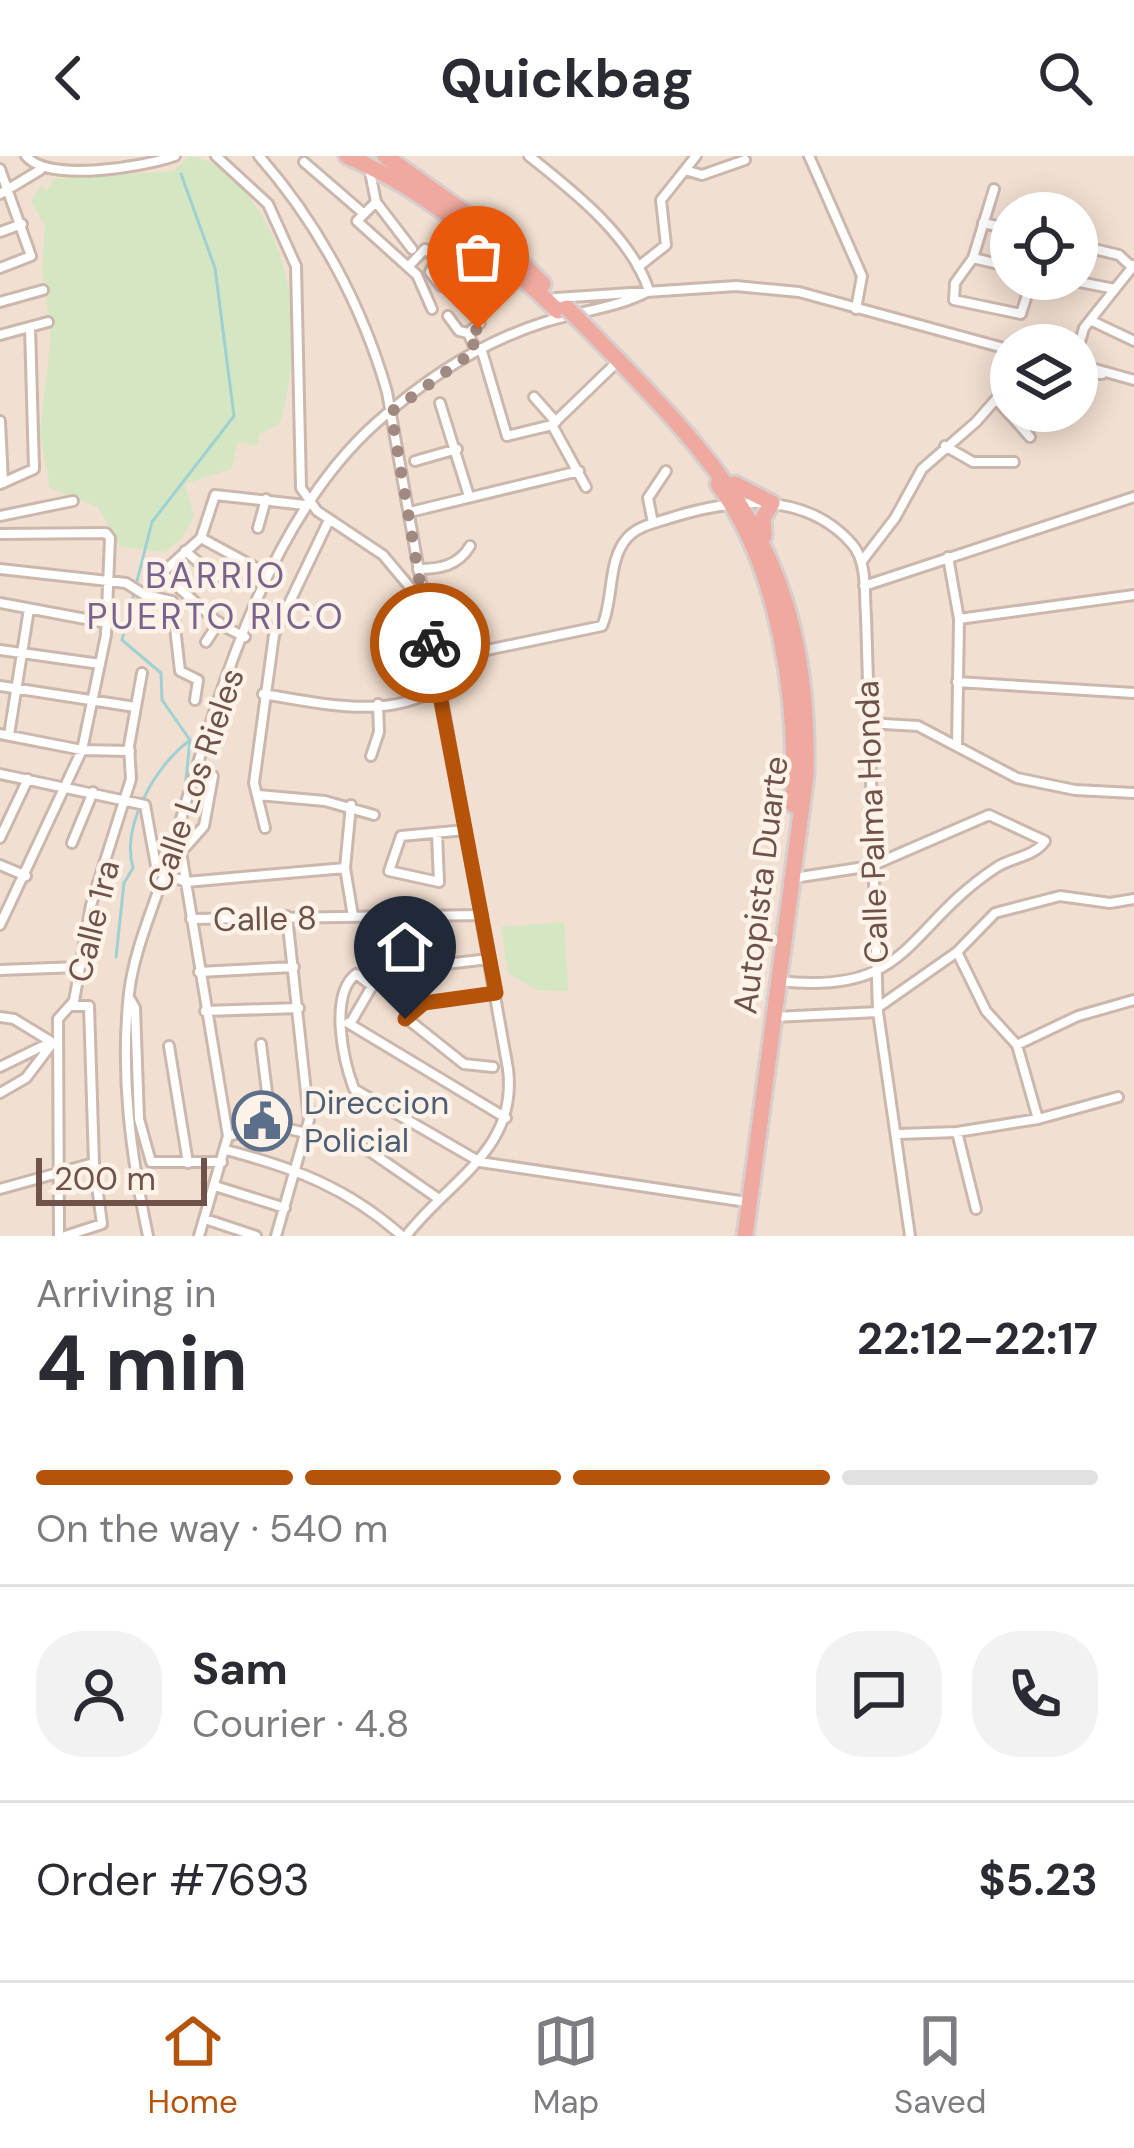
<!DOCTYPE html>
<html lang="en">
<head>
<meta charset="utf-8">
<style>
	body { margin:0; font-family:"DM Sans",sans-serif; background:#f2f2f3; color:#2b2b33; height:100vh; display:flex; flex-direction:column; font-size:45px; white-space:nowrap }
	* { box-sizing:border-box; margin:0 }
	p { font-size:39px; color:#7c7c81 }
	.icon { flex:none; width:66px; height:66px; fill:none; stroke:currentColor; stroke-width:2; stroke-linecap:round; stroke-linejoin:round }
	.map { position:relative; height:1080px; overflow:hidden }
	.panel { display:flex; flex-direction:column; background:#fff; flex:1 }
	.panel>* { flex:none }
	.buttons { position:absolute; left:990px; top:36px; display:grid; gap:24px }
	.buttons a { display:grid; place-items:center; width:108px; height:108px; border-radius:50%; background:#fff; box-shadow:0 6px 30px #0003; font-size:60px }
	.scale { position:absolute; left:36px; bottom:30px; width:171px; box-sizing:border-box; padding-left:12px; border:6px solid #6f534b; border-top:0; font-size:33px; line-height:42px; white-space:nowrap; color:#6f534b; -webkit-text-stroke:9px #fdf2e8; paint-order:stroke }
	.pin { position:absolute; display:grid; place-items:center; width:102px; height:102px; color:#fff; margin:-123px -51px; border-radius:50% 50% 50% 0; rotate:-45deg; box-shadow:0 0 12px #0007 }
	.pin .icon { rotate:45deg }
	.courier { position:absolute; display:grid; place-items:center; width:120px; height:120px; margin:-60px; border:9px solid #b45309; border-radius:50%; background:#fff; color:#222; box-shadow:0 3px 15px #0007 }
	.head em { font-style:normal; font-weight:700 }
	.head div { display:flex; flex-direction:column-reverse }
	.head { display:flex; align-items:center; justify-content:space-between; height:204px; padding:0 36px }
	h1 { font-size:78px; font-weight:700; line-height:90px }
	.bar { display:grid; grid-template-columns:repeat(4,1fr); gap:18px 12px; align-content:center; height:144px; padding:0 36px }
	.bar i { height:15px; border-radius:9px; background:#e1e1e2 }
	.bar .active { background:#b45309 }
	.bar p { grid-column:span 4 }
	.line { display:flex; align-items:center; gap:30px; padding:0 36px; border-top:3px solid #e1e1e2 }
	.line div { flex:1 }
	.round { display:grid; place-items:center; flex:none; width:126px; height:126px; border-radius:48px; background:#f2f2f3 }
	header { display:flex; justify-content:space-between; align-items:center; height:156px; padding:0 36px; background:#fff; font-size:54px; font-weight:700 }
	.dock { display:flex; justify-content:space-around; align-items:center; height:168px; border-top:3px solid #e1e1e2; background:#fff; font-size:33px; color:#7c7c81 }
	.dock a { display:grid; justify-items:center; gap:6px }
	.dock .active { color:#b45309 }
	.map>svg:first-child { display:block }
	.residential { fill:#f1dfd1; fill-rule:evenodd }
	.green { fill:#d5e6c2 }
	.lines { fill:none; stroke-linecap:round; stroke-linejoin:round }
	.stream { stroke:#a0d1d2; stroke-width:3 }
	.minor-casing { stroke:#ccb7ad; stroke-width:14 }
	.highway-casing { stroke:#d7cfcd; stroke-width:21 }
	.minor { stroke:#fff; stroke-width:8 }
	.highway { stroke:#f0a99e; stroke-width:15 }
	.highway-bridge-casing { stroke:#d7cfcd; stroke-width:21; stroke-linecap:butt }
	.highway-bridge { stroke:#f0a99e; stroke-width:15 }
	.done { stroke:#a08980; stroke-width:12; stroke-dasharray:0 21.6 }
	.route { stroke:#b45309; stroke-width:15 }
	.labels { text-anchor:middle; stroke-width:9; stroke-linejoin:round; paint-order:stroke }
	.street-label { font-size:33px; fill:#6f534b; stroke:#fdf2e8 }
	.service-label { font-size:33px; fill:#4e5e75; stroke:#fdf2e8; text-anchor:start }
	.neighbourhood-label { font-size:36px; letter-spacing:3px; fill:#79638c; stroke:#fdf2e8 }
</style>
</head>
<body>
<header><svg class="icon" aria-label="back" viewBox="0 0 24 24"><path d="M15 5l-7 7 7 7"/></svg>Quickbag<svg class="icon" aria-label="search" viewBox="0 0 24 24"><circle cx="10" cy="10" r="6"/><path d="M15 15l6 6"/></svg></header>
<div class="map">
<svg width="1134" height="1080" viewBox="0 0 1134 1080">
	<rect width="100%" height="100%" fill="#faeee2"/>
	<path class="residential" d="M0 0H1134V1080H0ZM1011 57H1077V123H1011ZM1011 189H1077V255H1011Z"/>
	<path class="green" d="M190 0C208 2 225 15 238 28 297 90 304 189 279 269L260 278 257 290 238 286 231 313 185 328 194 360 182 382 165 396 121 391 98 351 50 332 40 277 51 180 42 115 45 71 31 44 42 29 46 36 54 23 173 15Z
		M564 766 568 835 537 834 508 817 501 771Z"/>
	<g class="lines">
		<path class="stream" d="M181 18 215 112 234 260 152 366 122 484 161 517 162 544 190 584 185 633
			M116 801 124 727 133 712C121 669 156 609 189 585"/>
		<g class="minor-casing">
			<path id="minor" d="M26 0C49 27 143 11 175 0
				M216 0 268 48 296 110 301 332 317 355 383 399 419 442
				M259 0C318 67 363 151 387 236L508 913C518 994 449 1024 406 1080
				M529 0C572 34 632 81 649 135
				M809 0 862 120 856 153
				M304 6 363 57
				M369 11 376 46 357 65 417 119 432 153
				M0 13 31 100 0 112
				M685 14 702 19 745 4
				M994 33 973 102 955 127 954 144 1021 158 1032 123
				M0 38 40 14
				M376 46 412 93
				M983 67 1011 73
				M0 76 22 68
				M1077 89 1119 99 1132 111
				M973 102 1011 111
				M408 111 425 93 437 103 430 116 441 130
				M638 111 666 89 661 44 696 0
				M1064 123 1115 133
				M556 142 736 130 799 136 1011 194
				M0 146 43 134
				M448 160 459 175 468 177
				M1092 165 1134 185
				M0 179 48 166
				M481 192 507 280 552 269 612 211
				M476 194 468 177 480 167 469 137 498 114
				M1077 196 1084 172 1134 109
				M1077 208 1134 224
				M1077 218H1102
				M534 241 556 266
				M996 243 1030 281
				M440 247 469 340
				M0 265 3 327
				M552 269 586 331
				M945 290 973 306H1014
				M415 305 457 293
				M0 328 34 313 30 171
				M410 356 579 315
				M0 360 73 345
				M653 367 648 342 666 315
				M258 372 266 343
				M0 378 106 377 110 382 106 479 82 594 0 769
				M201 382 260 414
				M185 395 216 421
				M948 401 959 463 957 590
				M862 405 895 362 922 313 976 266 1011 226
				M0 413 126 427 145 439 172 445
				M418 413C440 413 458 410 470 390
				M864 430 1134 341
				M172 445 180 515 198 524 195 544
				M0 447 107 467
				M959 463 1134 439
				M245 481 221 469 162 417 201 382 215 339 305 349
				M206 486 219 466
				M0 494 100 508
				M434 505 602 470C614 444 607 403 628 381 638 370 655 367 670 362 730 343 805 334 852 388 868 406 864 438 866 460L878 856 910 1080
				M957 526 1134 537
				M0 530 135 551
				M263 538C320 547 388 565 440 531
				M867 567 918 570 1017 622 1075 634 1134 637
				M0 578 82 594 130 595
				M9 579 29 453
				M371 600 379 576 378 548
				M0 618 145 649 157 715 186 726 345 712
				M258 639 325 645 374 659
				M351 649 345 712 353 760
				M265 672 254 627 274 479 329 364
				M437 678 439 726 389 715 401 680 466 674
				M0 682 28 623
				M72 687 93 636
				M0 709 26 720
				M191 763 482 759
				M957 796 986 855 1017 889 1038 963
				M446 808 489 803
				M0 814 78 811
				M199 816 294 811
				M779 825C912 840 904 772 997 711 1013 701 1034 701 1045 685L989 659 871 710 794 722
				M130 843 135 852 139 963 151 1006H222
				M880 850 957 796 995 757 1060 740 1110 747 1134 743
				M205 855 299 852
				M0 861 14 863 55 888
				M774 861 878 856
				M348 867 506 962
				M350 868 372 830 356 818C329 839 343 904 354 933L480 1006 740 1045
				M1017 889 1078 860 1134 844
				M169 890 188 1007
				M0 911 47 888
				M493 911 464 908 405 861 424 847 496 837
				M0 937 26 922 51 889
				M271 969 306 977
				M957 976 976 1053
				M898 978 957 976 1038 963 1118 941
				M228 980 271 969 261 888
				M365 992 439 1043
				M226 994C295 1012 348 1032 402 1080
				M215 1030 285 1052
				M0 1033 94 1007
				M205 1063 256 1080
				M59 1080 58 863 74 845 91 749 131 623 129 590 142 517
				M65 1080 102 1068 94 1007 89 850H72
				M148 1080C131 999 120 921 129 837 134 795 152 755 165 715 211 569 257 374 375 268 424 224 481 186 545 166 580 155 617 152 649 135
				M199 1080 228 980 181 696 204 670 213 620
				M276 1080 309 964 287 760"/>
		</g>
		<g class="highway-casing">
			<path id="highway" d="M347 0C431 36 492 93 558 155
				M385 0 487 72 543 128
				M584 169C727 315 811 401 806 619L745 1080
				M718 328C781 414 798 546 793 649
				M735 328 772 347 763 362 764 380"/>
		</g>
		<use href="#minor" class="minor"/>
		<use href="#highway" class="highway"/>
		<g class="highway-bridge-casing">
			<path id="highway-bridge" d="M567 152 584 169"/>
		</g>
		<use href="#highway-bridge" class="highway-bridge"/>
	</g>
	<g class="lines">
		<path class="done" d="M430 487 391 256 476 194 468 177 478 173"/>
		<path class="route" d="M405 863 424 847 496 837 430 487"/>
	</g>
	<defs>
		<g id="civic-ring" transform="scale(3)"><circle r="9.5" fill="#fdf2e8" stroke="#5c6f8a" stroke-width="1.5"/><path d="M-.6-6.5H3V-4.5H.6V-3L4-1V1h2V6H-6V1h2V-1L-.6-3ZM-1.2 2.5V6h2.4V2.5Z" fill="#5c6f8a"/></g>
	</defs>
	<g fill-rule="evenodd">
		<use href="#civic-ring" x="262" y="965"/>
	</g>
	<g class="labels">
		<g class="street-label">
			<text transform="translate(195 624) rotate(-71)" y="12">Calle Los Rieles</text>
			<text transform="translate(871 666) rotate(-92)" y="12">Calle Palma Honda</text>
			<text transform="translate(760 729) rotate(-83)" y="12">Autopista Duarte</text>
			<text transform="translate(265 762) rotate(-1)" y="12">Calle 8</text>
			<text transform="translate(93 765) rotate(-76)" y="12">Calle 1ra</text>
		</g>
		<g class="service-label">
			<text x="304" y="958">Direccion<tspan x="304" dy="38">Policial</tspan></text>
		</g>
		<g class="neighbourhood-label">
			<text x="216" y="432">BARRIO<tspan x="216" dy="41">PUERTO RICO</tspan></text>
		</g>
	</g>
</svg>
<div class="buttons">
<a><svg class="icon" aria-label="locate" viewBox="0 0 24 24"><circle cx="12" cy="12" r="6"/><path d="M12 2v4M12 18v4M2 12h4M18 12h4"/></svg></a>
<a><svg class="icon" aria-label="layers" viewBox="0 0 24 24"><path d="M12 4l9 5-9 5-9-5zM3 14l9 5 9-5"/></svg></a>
</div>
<div class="scale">200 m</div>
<div class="pin" style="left:478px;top:173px;background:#ea580c"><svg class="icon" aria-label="bag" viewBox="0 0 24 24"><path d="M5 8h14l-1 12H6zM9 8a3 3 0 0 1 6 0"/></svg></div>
<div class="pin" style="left:405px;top:863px;background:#1f2937"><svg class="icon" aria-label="home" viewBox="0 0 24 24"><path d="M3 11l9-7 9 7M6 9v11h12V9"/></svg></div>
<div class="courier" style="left:430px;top:487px"><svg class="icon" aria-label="bike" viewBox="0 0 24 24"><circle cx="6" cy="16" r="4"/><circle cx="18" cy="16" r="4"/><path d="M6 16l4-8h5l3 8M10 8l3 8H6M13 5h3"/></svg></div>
</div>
<section class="panel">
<div class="head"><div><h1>4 min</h1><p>Arriving in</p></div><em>22:12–22:17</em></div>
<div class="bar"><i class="active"></i><i class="active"></i><i class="active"></i><i></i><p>On the way · 540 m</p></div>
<div class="line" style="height:216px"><a class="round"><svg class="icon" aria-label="person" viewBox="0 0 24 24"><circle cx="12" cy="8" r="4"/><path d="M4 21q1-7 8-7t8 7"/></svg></a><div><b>Sam</b><p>Courier · 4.8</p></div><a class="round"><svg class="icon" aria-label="chat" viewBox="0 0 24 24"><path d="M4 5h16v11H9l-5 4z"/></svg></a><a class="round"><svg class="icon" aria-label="phone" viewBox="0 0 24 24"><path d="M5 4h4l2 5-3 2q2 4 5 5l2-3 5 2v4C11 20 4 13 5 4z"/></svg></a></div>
<div class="line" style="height:156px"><div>Order #7693</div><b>$5.23</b></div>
</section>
<nav class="dock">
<a class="active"><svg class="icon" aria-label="home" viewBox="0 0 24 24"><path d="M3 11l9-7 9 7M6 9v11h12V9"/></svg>Home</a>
<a><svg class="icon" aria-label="map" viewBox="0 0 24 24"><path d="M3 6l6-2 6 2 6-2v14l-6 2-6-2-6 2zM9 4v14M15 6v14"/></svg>Map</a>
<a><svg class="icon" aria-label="saved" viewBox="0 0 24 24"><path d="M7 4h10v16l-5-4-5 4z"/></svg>Saved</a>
</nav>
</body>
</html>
